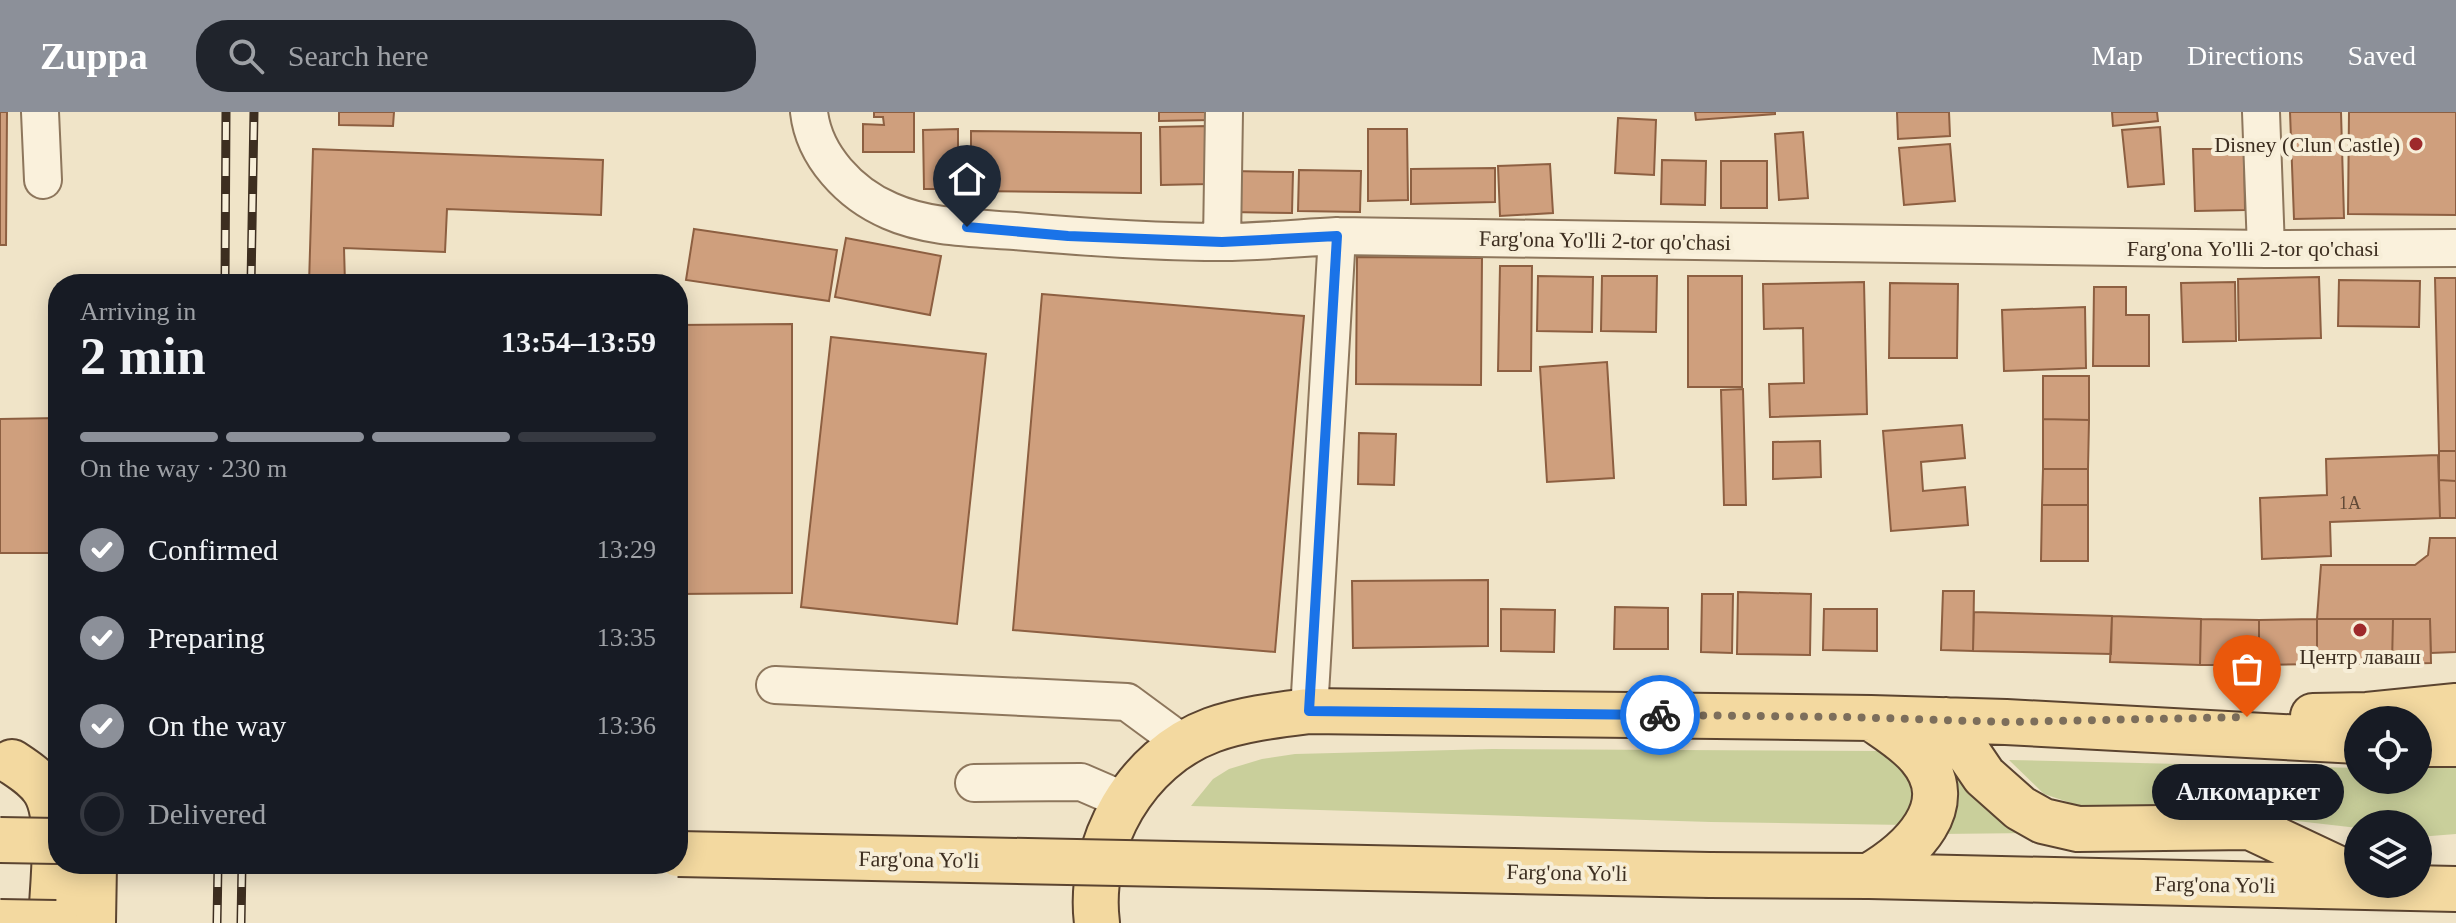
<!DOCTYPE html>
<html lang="en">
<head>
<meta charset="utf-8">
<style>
	body { margin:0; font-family:Georgia,serif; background:#20242c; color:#f1f3f6; height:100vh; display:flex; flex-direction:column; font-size:30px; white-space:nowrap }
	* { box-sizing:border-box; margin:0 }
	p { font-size:26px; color:#9ea1a6 }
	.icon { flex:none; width:44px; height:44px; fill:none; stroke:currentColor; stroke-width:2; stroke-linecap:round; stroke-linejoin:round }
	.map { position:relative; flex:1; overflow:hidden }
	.panel { position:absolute; left:48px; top:162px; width:640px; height:600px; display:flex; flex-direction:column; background:#171b24; border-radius:32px; box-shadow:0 4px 20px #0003 }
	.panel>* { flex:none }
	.buttons { position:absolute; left:2344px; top:594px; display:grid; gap:16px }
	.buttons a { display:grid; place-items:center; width:88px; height:88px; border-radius:50%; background:#171b24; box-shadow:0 4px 20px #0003; font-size:40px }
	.pin { position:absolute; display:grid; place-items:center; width:68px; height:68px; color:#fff; margin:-82px -34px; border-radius:50% 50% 50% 0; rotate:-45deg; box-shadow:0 0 8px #0007 }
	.pin .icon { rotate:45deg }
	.courier { position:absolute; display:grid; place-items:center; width:80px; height:80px; margin:-40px; border:6px solid #1a73e8; border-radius:50%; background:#fff; color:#222; box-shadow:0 2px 10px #0007 }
	.bubble { position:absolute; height:56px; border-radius:28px; background:#171b24; box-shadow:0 4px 20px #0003; font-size:26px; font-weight:700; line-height:56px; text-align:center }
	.overview em { font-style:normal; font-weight:700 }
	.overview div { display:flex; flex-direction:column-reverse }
	.overview { display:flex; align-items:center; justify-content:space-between; height:136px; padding:0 32px }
	h1 { font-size:52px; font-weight:700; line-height:60px }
	.bar { display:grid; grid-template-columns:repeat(4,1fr); gap:12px 8px; align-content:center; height:96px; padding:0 32px }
	.bar i { height:10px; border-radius:6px; background:#363941 }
	.bar .on { background:#8c9099 }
	.bar p { grid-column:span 4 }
	ol { padding:0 32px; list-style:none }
	li { display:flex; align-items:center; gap:24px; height:88px }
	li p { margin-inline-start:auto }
	li .icon { padding:8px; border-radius:50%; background:#8c9099; color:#fff; stroke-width:4 }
	li:last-child { color:#9ea1a6 }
	li i { width:44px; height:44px; border:4px solid #363941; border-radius:50% }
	header { display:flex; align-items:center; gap:48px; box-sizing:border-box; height:112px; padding:0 40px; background:#8c9099; color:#fff }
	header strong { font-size:38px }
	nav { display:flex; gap:44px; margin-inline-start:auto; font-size:28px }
	.search { width:560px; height:72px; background:#20242c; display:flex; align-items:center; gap:20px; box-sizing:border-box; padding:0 28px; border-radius:32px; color:#9ea1a6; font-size:30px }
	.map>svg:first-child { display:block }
	.green { fill:#c9cf9b }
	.building { fill:#cf9f7d; stroke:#8d5f41; stroke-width:2 }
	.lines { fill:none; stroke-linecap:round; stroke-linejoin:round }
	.minor-casing { stroke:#8d765c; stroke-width:40 }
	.major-casing { stroke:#5b4430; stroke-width:48 }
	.minor { stroke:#faf1dc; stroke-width:36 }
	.major { stroke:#f3d9a0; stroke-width:44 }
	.rail-casing { stroke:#3d2e20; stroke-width:9 }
	.rail { stroke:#f7eed8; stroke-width:6; stroke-dasharray:18; stroke-linecap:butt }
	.major-bridge-casing { stroke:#5b4430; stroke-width:48; stroke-linecap:butt }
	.major-bridge { stroke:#f3d9a0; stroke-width:44 }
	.done { stroke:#7c6e5b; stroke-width:8; stroke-dasharray:0 14.4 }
	.route { stroke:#1a73e8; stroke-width:10 }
	.poi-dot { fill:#9e2a2b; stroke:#f7eed8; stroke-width:3 }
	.labels { text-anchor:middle; stroke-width:8; stroke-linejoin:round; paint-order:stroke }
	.number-label { font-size:18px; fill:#624a37 }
	.poi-label { font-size:22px; fill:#3d2e20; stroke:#f7eed8; text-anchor:end }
	.street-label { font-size:22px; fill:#3d2e20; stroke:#f7eed8 }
</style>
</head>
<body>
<header>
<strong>Zuppa</strong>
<div class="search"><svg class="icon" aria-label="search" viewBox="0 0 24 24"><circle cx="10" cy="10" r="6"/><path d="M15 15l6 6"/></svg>Search here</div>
<nav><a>Map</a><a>Directions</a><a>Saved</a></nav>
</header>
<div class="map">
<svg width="2456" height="811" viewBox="0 0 2456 811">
	<rect width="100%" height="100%" fill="#f0e4c8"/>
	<path class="green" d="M1492 637 1879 639 1898 645 1917 665 1907 713 1711 710 1191 694 1213 667 1229 657 1262 647 1295 642Z
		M1948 642 2040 721 1939 722Z
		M2009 648 2358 656V668H2418V655L2456 653V722L2418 725V712H2358V716L2279 707 2092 698 2044 682Z"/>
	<path class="building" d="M0 0H7L6 133H0Z
		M339 0H394L393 14 339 13Z
		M874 0H914V40H863V12L884 13 883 5H874Z
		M1159 0H1211V8L1159 9Z
		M1695 0H1775V2L1696 8Z
		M1897 0H1949L1950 24 1898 27Z
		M2112 0H2157L2158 9 2113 14Z
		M2290 0H2341L2344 106 2294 107Z
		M2349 0H2456V103L2348 102Z
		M1618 6 1656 8 1654 63 1615 61Z
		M1208 14 1209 72 1161 73 1160 15Z
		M2160 15 2164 72 2128 75 2122 18Z
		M958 17V77H924L923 18Z
		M1368 17H1407L1408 88 1368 89Z
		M971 19 1141 21V81L971 79Z
		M1803 20 1808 86 1779 88 1775 22Z
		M1950 32 1955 89 1904 93 1899 36Z
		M313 37 603 48 601 103 447 97 445 140 344 136 345 172H309Z
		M2193 37H2244L2245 98 2195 99Z
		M1662 48 1706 49 1705 93 1661 92Z
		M1721 49H1767V96H1721Z
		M1550 52 1553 101 1500 104 1498 54Z
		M1495 56V90L1411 92V57Z
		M1299 58 1361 59 1360 100 1298 99Z
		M1231 59 1293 60 1292 101 1231 100Z
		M694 117 837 138 829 189 686 168Z
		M846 126 941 144 930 203 835 185Z
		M1357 145 1482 146 1481 273 1356 272Z
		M1500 154H1532L1531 259H1498Z
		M1538 164 1593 165 1592 220 1537 219Z
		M1602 164H1657L1656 220 1601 219Z
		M1688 164H1742V275H1688Z
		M2319 165 2321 226 2239 228 2238 167Z
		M2435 166H2456V339H2439Z
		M2339 168 2420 169 2419 215 2338 214Z
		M1864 170 1867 302 1770 305 1769 272 1804 271 1803 216 1764 217 1763 172Z
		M2235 170 2236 229 2183 230 2181 171Z
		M1890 171 1958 172 1957 246H1889Z
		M2094 175H2126V203H2149V254H2093Z
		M1042 182 1304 204 1275 540 1013 518Z
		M2085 195 2086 256 2004 259 2002 198Z
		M792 212V481L678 482V213Z
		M831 225 986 242 957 512 801 495Z
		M1607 250 1614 366 1547 370 1540 255Z
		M2043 264H2089V308L2043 307Z
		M1743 277 1746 393H1724L1721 278Z
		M58 306V441H0V307Z
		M2043 307 2089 308 2088 357H2043Z
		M1962 313 1965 346 1921 350 1923 379 1965 375 1968 413 1891 419 1883 319Z
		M1359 321 1396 322 1394 373 1358 372Z
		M1820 329 1821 365 1773 367V330Z
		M2439 339H2456V369L2439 368Z
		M2438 343 2440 406 2330 410 2331 444 2262 447 2260 386 2327 383 2326 347Z
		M2043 357H2088V393H2042Z
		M2439 368 2456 369V406H2440Z
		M2042 393H2088V449H2041Z
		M2430 426H2456V540L2431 541 2430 507H2317L2321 453H2415L2428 443Z
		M1488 468V534L1353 536 1352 469Z
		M1943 479H1974L1973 539 1941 538Z
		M1738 480 1811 482 1810 543 1737 542Z
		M1702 482H1733L1732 541 1701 540Z
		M1615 495 1668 496V537H1614Z
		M1501 497 1555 498 1554 540 1501 539Z
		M1824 497H1877V539L1823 538Z
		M1974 500 2112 504 2111 542 1973 539Z
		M2112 504 2201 507 2200 553 2110 550Z
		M2201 507 2259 508V553H2200Z
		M2317 507H2393L2392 552H2317Z
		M2317 507V552L2259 553V508Z
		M2393 507H2430L2431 551 2392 552Z"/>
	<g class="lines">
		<g class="minor-casing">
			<path id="minor" d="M40 0 43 68
				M809 0C814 44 850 82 890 99 928 116 975 116 1015 119 1084 125 1153 130 1222 130 1260 130 1299 126 1337 124L2266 137 2456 136
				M2261 0 2266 137
				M1222 130 1224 0
				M775 573 1127 590 1184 632
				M1309 599 1337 124
				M974 671 1081 670 1125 689"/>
		</g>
		<g class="major-casing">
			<path id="major" d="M2313 604 2367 603 2456 594
				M1946 608 1984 664 2020 696 2043 709 2078 717 2250 715 2358 766
				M2418 632H2456
				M12 650C24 658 37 666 45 679 62 707 52 777 51 811
				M1710 763 1869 764 2456 777
				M1869 764C1910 740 1961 694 1920 645 1907 629 1888 618 1871 606
				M93 811 94 752
				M1097 811C1087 732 1136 646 1212 618 1243 607 1277 603 1309 599L1871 606 2006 610 2358 629"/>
		</g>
		<use href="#minor" class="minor"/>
		<use href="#major" class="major"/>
		<g class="rail-casing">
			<path id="rail" d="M225 172 226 0
				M251 172 254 0
				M217 811 218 752
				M241 811 242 752"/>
		</g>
		<use href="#rail" class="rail"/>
		<g class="major-bridge-casing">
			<path id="major-bridge" d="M0 728 58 729
				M678 742 1710 763
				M0 810 56 811"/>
		</g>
		<use href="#major-bridge" class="major-bridge"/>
	</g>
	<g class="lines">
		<path class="done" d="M1660 603 1847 605 2006 610 2247 605"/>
		<path class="route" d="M967 115 1068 124 1222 130 1337 124 1309 599 1660 603"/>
	</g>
	<g class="poi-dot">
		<circle cx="2416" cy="32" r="8"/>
		<circle cx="2360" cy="518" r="8"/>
	</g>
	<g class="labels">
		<g class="number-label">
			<text x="2350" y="397">1A</text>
		</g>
		<g class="poi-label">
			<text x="2400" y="40">Disney (Clun Castle)</text>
			<text x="2360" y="552" text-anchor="middle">Центр лаваш</text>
		</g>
		<g class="street-label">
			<text transform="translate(1605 128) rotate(1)" y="8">Farg'ona Yo'lli 2-tor qo'chasi</text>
			<text x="2253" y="144">Farg'ona Yo'lli 2-tor qo'chasi</text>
			<text transform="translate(919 747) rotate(1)" y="8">Farg'ona Yo'li</text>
			<text transform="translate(1567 760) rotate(1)" y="8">Farg'ona Yo'li</text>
			<text transform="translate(2215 772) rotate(1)" y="8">Farg'ona Yo'li</text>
		</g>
	</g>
</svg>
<div class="buttons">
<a><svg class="icon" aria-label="locate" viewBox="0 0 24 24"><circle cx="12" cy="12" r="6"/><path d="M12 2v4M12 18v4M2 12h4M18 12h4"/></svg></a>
<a><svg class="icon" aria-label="layers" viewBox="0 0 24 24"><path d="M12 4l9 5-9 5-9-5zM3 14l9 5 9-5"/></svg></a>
</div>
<div class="pin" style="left:2247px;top:605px;background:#ea580c"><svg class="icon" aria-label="bag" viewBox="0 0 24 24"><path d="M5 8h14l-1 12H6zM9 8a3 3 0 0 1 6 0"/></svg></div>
<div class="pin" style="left:967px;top:115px;background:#1f2937"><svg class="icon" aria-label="home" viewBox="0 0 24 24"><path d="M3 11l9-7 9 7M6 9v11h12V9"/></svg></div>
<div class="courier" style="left:1660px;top:603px"><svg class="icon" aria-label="bike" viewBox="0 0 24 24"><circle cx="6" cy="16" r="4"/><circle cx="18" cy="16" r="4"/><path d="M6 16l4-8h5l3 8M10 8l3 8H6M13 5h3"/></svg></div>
<div class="bubble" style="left:2152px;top:652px;width:192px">Алкомаркет</div>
<section class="panel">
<div class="overview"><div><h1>2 min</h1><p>Arriving in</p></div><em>13:54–13:59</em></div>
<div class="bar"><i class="on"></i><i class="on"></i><i class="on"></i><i></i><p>On the way · 230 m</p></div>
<ol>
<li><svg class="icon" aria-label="check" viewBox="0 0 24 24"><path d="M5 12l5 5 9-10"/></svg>Confirmed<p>13:29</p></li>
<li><svg class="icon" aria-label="check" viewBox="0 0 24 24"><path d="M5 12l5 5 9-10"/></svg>Preparing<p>13:35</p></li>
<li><svg class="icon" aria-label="check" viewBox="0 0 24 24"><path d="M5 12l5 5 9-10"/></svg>On the way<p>13:36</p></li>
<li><i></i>Delivered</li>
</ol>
</section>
</div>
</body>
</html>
